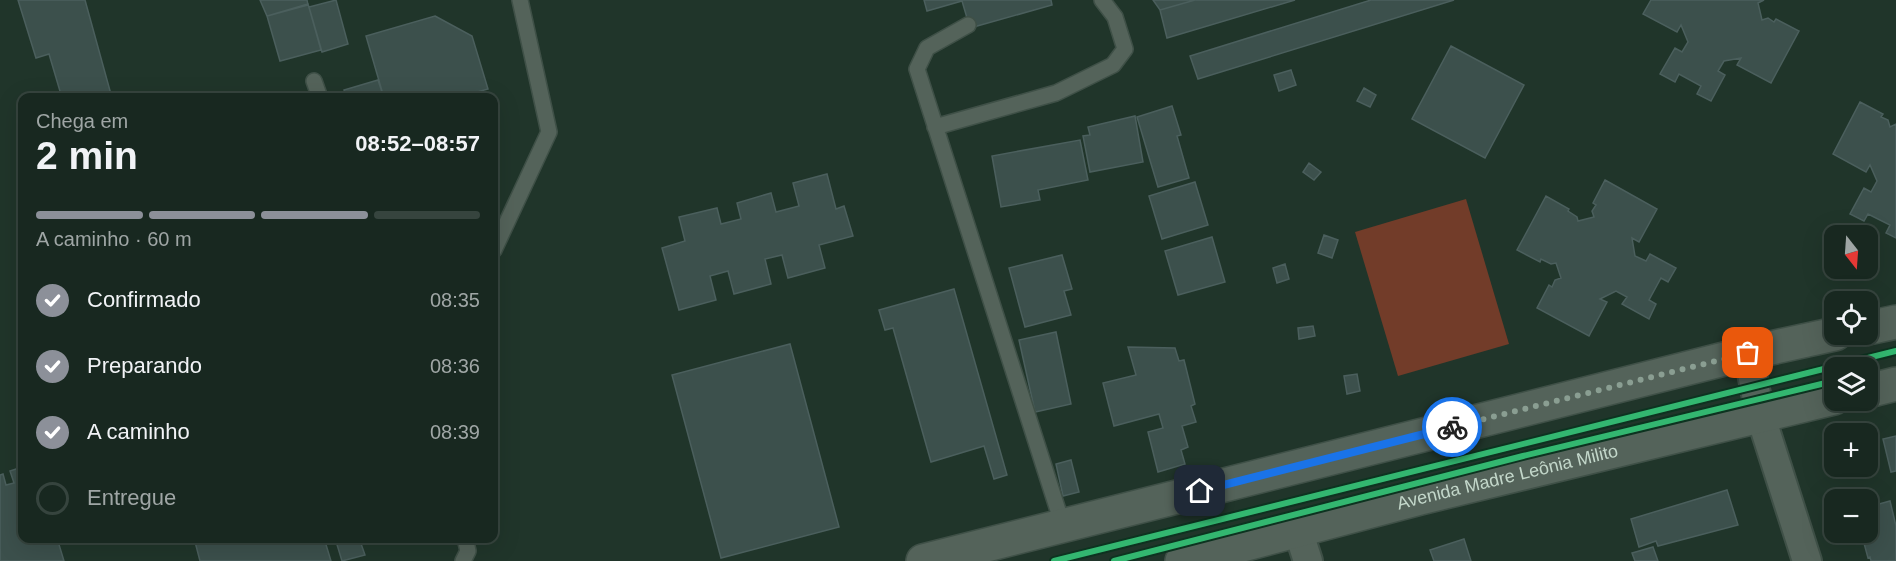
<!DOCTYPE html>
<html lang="pt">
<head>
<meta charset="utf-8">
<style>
	body { margin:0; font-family:Helvetica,sans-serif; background:#25342d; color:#f1f3f6; height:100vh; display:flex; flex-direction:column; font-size:22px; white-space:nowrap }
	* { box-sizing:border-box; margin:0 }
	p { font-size:20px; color:#9fa6a5 }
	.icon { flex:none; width:33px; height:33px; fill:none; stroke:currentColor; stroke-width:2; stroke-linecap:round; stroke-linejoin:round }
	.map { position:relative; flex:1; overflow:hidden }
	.details { position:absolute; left:18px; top:93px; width:480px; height:450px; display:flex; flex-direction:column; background:#182820; border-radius:12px; box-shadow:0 6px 24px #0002,0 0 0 2px #36443e }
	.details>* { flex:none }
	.needle { width:39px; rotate:163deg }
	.controls { position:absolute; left:1824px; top:225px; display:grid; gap:12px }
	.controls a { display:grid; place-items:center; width:54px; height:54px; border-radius:12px; background:#182820; box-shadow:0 6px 24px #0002,0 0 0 2px #36443e; font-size:30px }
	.pin { position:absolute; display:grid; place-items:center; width:51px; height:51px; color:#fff; margin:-26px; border-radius:12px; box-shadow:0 3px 9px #0006 }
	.courier { position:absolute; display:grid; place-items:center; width:60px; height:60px; margin:-30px; border:4px solid #1a73e8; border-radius:50%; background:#fff; color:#222; box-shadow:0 2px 8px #0007 }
	.overview em { font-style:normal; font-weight:700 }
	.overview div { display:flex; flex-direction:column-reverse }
	.overview { display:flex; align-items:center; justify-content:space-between; height:102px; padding:0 18px }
	h1 { font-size:39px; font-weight:700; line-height:45px }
	.bar { display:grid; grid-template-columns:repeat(4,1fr); gap:9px 6px; align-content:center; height:72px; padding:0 18px }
	.bar i { height:8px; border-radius:4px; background:#36443e }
	.bar .current { background:#8c9099 }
	.bar p { grid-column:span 4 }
	ol { padding:0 18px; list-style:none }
	li { display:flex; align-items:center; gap:18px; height:66px }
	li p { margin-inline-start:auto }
	li .icon { padding:6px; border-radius:50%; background:#8c9099; color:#fff; stroke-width:4 }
	li:last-child { color:#9fa6a5 }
	li i { width:33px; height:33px; border:3px solid #36443e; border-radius:50% }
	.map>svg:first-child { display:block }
	.green { fill:#723c29 }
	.building { fill:#3c504c; stroke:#4b5f5d; stroke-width:1.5 }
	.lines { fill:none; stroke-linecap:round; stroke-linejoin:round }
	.service-casing { stroke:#3f5047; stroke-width:18 }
	.minor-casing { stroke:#3f5047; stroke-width:32 }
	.secondary-casing { stroke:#3f5047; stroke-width:36 }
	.service { stroke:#54635a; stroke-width:15 }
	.minor { stroke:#54635a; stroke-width:28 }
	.secondary { stroke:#54635a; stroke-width:33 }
	.cycleway-casing { stroke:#0d3320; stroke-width:10 }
	.cycleway { stroke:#33b770; stroke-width:6 }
	.done { stroke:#8a9e92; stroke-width:6; stroke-dasharray:0 10.8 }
	.route { stroke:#1a73e8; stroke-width:8 }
	.labels { text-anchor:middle; stroke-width:4.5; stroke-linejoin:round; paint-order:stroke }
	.street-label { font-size:18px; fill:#c3d7ca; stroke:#0d3320 }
</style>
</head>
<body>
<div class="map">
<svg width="1896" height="561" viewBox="0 0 1896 561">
	<rect width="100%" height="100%" fill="#20352a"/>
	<path class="green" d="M1466 199 1509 344 1398 376 1355 232Z"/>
	<path class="building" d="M18 0H85L112 98H62L49 54 36 58Z
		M260 0H307L308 5 267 16Z
		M336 0 348 44 322 52 309 7Z
		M924 0H1051L1052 5 970 28 962 1 927 11Z
		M1153 0H1195L1160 10Z
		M1195 0H1295L1167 38 1160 10Z
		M1371 0H1454L1198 79 1190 56Z
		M1651 0H1764L1758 3 1762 20 1768 18 1774 22 1776 19 1799 31 1771 83 1737 65 1741 58 1724 61 1718 71 1725 75 1711 101 1697 94 1701 86 1679 74 1675 82 1660 74 1675 48 1682 52 1688 42 1681 25 1677 32 1643 14Z
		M308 4 321 50 280 61 267 16Z
		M435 16 472 36 488 89 456 98H384L366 36Z
		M1451 46 1524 85 1485 158 1412 119Z
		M1291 70 1296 85 1279 91 1274 75Z
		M378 80 384 98H346L344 90Z
		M1364 88 1376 95 1370 107 1357 101Z
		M1860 102 1883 114 1881 117 1888 120 1890 127 1896 124V238L1886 233 1890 225 1868 214 1864 221 1850 214 1864 188 1871 192 1877 181 1870 165 1866 172 1833 154Z
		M1172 106 1181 135 1177 136 1189 178 1158 187 1137 117Z
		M1135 116 1143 162 1090 172 1083 136 1090 135 1088 127Z
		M1080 140 1088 180 1038 190 1040 200 1001 207 992 156Z
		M1309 163 1321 172 1314 180 1303 172Z
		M827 174 836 209 844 206 853 236 819 245 825 268 788 278 782 255 765 259 771 284 734 294 728 271 710 276 716 300 679 310 662 248 685 241 679 217 717 208 721 224 741 219 737 203 771 193 776 212 799 206 793 183Z
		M1605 180 1657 209 1639 242 1632 238 1635 256 1646 261 1650 254 1676 268 1668 282 1661 278 1649 300 1656 304 1649 319 1622 304 1627 297 1616 291 1600 299 1607 302 1589 336 1537 308 1549 285 1552 287 1555 280 1561 278 1556 263 1551 264 1541 259 1540 262 1517 250 1546 196 1569 209 1568 211 1577 217 1578 221 1594 217 1592 211 1596 205 1593 203Z
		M1195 182 1208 225 1162 239 1149 196Z
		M1324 235 1338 240 1332 258 1318 253Z
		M1212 237 1225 282 1178 295 1165 251Z
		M1062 255 1072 289 1064 291 1071 315 1025 327 1009 268Z
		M1285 264 1289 279 1277 283 1273 268Z
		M954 289 1007 475 994 479 984 446 931 462 893 328 885 330 879 310Z
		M1313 326 1315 336 1299 339 1298 328Z
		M1056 332 1071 404 1035 412 1019 340Z
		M790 344 839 527 721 558 672 375Z
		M1128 347 1175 348 1179 361 1184 360 1195 404 1191 406 1196 422 1182 426 1188 447 1181 450 1185 464 1158 472 1148 432 1163 428 1159 414 1114 426 1103 383 1136 375Z
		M1357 374 1360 391 1347 394 1344 376Z
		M1896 436V471L1891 472 1883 439Z
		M1071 460 1079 492 1063 496 1056 464Z
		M22 467V538H57L64 561H0V475L3 474 6 485 14 483 10 471Z
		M1727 490 1738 525 1658 546 1656 541 1639 547 1631 519Z
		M1890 501 1896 526V561H1871L1870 557 1868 558 1861 532H1868V507Z
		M194 538H324L331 561H200Z
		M335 538H359L365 555 342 561Z
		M1464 539 1471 561H1434L1430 550Z
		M1653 547 1658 561H1635L1632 553Z"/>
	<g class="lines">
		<g class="service-casing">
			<path id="service" d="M968 25 927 48 917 69 1063 526
				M314 81 320 98
				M935 127 1056 93 1113 65 1125 49 1115 17 1102 0
				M494 250 549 132 520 0
				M463 561 468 551 465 538"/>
		</g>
		<g class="minor-casing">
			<path id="minor" d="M1748 353 1760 414 1807 561
				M1298 530 1308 561"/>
		</g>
		<g class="secondary-casing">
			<g id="secondary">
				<path d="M1868 328 1896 322"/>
				<path d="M1868 391 1896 384"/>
				<path d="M923 561 1748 353 1835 334"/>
				<path id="s1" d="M1182 561 1420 498 1834 398"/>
			</g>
		</g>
		<use href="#service" class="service"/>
		<use href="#minor" class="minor"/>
		<use href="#secondary" class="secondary"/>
		<g class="cycleway-casing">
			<path id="cycleway" d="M1054 561 1896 351
				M1114 561 1523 456 1834 381"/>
		</g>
		<use href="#cycleway" class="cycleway"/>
	</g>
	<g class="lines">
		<path class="done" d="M1452 427 1748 353"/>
		<path class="route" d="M1200 491 1452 427"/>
	</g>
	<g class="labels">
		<g class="street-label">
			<text dy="6" stroke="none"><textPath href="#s1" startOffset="336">Avenida Madre Leônia Milito</textPath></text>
		</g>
	</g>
</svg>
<div class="controls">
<a><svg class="needle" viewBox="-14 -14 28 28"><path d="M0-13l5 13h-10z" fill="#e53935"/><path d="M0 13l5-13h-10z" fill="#9fa6a5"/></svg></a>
<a><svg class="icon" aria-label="locate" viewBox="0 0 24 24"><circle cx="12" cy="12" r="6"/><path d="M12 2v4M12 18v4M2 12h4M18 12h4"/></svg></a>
<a><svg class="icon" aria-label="layers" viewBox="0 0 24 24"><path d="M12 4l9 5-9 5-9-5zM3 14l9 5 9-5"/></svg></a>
<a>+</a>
<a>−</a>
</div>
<div class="pin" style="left:1748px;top:353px;background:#ea580c"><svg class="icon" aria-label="bag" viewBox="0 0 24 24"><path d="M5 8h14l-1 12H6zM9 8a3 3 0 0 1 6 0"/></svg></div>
<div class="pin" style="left:1200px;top:491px;background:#1f2937"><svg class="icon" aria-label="home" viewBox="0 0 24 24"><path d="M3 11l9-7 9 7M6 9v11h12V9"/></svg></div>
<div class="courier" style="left:1452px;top:427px"><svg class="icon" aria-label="bike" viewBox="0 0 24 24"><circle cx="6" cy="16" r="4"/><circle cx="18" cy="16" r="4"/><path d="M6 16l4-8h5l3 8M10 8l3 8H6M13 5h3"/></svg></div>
<section class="details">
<div class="overview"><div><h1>2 min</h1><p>Chega em</p></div><em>08:52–08:57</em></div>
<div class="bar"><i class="current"></i><i class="current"></i><i class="current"></i><i></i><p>A caminho · 60 m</p></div>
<ol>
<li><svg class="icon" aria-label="check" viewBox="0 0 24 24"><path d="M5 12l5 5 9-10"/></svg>Confirmado<p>08:35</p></li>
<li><svg class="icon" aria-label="check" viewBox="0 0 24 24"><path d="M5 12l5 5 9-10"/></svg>Preparando<p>08:36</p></li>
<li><svg class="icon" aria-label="check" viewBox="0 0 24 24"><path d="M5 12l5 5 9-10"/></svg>A caminho<p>08:39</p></li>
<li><i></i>Entregue</li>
</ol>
</section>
</div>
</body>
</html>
